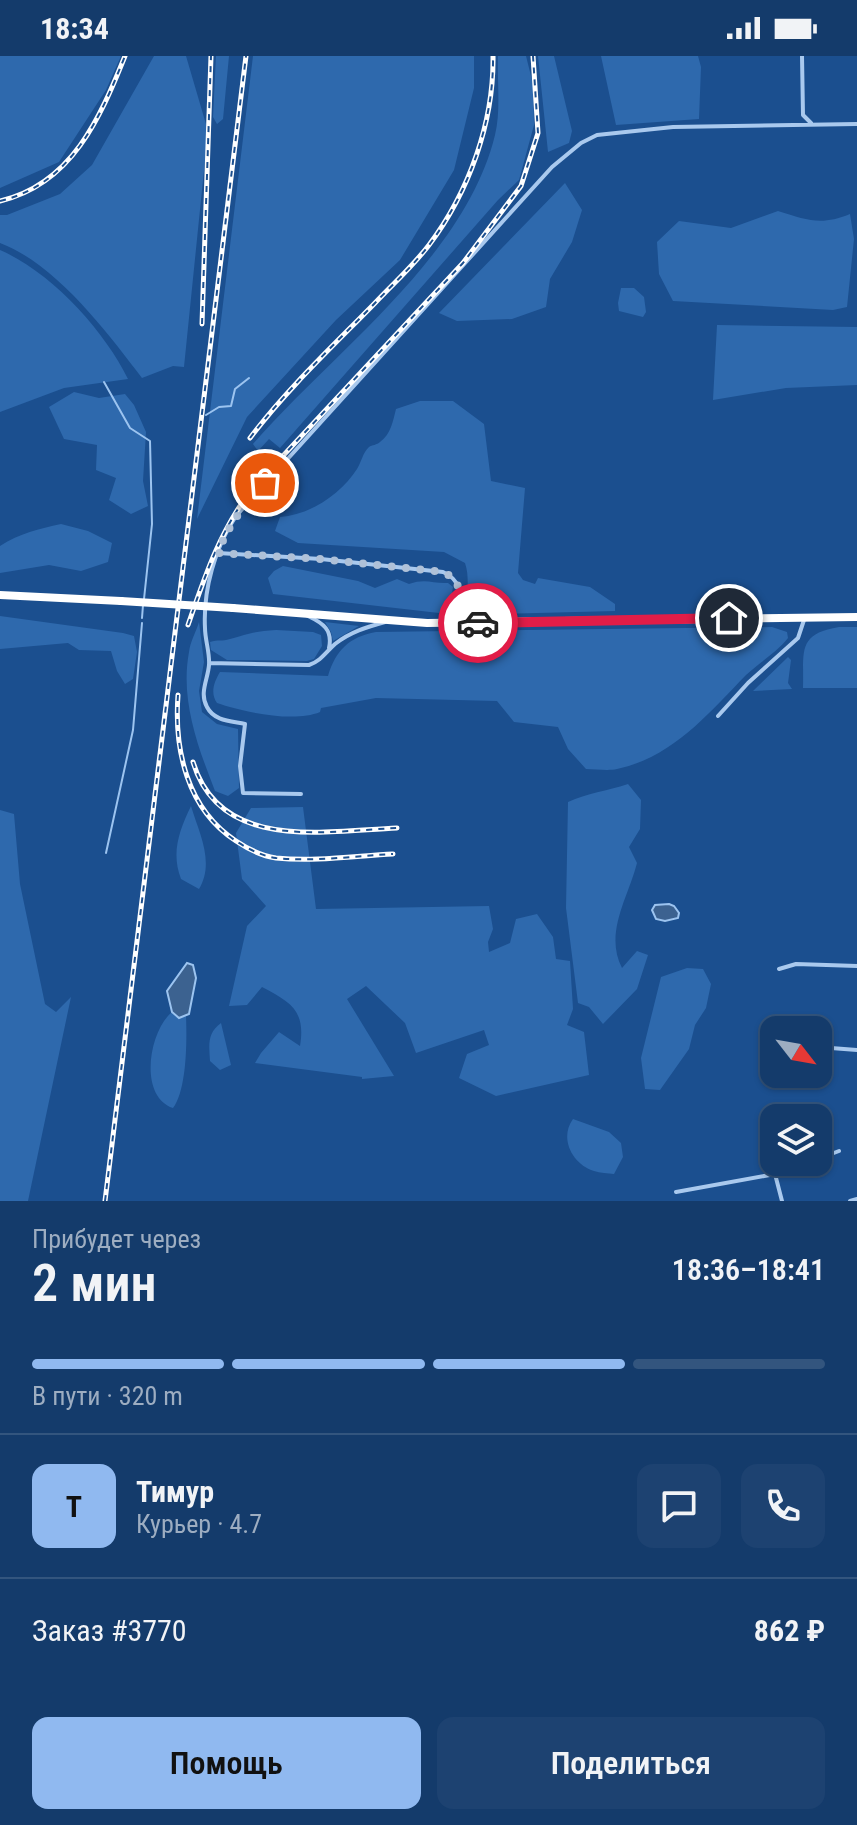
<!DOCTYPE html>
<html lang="ru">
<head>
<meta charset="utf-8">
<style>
	body { margin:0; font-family:"Roboto Condensed",sans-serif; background:#1d4271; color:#f1f3f6; height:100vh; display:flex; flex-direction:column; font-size:30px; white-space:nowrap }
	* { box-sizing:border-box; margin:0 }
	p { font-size:26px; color:#9dadc1 }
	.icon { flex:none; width:44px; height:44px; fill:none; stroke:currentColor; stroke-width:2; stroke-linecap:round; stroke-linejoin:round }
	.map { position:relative; height:1145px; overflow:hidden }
	.details { display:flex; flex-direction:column; background:#143b6b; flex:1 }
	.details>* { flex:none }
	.needle { width:52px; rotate:121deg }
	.buttons { position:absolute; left:760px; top:960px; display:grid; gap:16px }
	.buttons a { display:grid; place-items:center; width:72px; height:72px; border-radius:16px; background:#143b6b; box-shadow:0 2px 6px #0004,0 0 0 2px #33557e; font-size:40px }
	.pin { position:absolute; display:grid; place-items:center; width:68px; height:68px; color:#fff; margin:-34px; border:4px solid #fff; border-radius:50%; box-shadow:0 2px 8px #0007 }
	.courier { position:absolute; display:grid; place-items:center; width:80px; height:80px; margin:-40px; border:6px solid #e11d48; border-radius:50%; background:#fff; color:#222; box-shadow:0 2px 10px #0007 }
	.summary em { font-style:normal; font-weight:600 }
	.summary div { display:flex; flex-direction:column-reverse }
	.summary { display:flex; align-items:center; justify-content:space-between; height:136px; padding:0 32px }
	h1 { font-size:52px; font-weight:600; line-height:60px }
	.bar { display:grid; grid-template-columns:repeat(4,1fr); gap:12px 8px; align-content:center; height:96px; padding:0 32px }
	.bar i { height:10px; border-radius:6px; background:#33557e }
	.bar .selected { background:#90b9f0 }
	.bar p { grid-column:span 4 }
	.line { display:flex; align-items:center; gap:20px; padding:0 32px; border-top:2px solid #33557e }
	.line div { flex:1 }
	.round { display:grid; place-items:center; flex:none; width:84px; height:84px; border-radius:16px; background:#1d4271 }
	.button { display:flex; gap:16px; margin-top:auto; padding:16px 32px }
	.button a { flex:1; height:92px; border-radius:16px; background:#90b9f0; color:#111; font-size:32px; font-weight:600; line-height:92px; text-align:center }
	.button a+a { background:#1d4271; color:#f1f3f6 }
	.status { display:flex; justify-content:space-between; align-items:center; height:56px; padding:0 40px; background:#143b6b; direction:ltr }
	.status svg { height:22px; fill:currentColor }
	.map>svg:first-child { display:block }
	.green { fill:#2e69ad }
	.water { fill:#3c6290; stroke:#9cc4f0; stroke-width:2 }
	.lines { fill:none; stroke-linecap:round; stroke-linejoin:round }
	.stream { stroke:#9cc4f0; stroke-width:2 }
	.street { stroke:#a9c9ee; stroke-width:4 }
	.highway { stroke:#fff; stroke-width:8 }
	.rail-casing { stroke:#fff; stroke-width:5 }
	.rail { stroke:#1b4f8f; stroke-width:2; stroke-dasharray:6; stroke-linecap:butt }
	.highway-bridge { stroke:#fff; stroke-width:8 }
	.done { stroke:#afc1d8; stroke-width:8; stroke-dasharray:0 14.4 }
	.route { stroke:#e11d48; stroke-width:10 }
</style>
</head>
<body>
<div class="status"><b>18:34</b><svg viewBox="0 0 49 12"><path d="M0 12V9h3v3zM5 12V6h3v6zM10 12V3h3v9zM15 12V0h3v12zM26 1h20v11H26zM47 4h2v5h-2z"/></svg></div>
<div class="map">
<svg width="857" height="1145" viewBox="0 0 857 1145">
	<rect width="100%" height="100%" fill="#1b4f8f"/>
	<path class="green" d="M0 0H121L106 34 59 106 0 132Z
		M154 0H186L208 75 184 311 173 310 142 322C107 276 56 208 0 187V159H7L60 138 92 109Z
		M216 0H229L223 63 217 68 213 61Z
		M253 0H474V32L454 114 400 204 336 264 247 361 197 463Z
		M498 0H526L533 28 534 69 519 124 498 144 280 392 269 383 258 395 253 388C333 296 465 202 495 79 501 55 497 25 498 0Z
		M538 0H554L572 75 569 87 548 96Z
		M601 0H698L701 11 699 63 616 69Z
		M565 127 582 154 572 186 550 223 546 251 512 263 457 265 439 257Z
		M778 155C807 164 821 170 850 158L854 183 847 251 833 254 673 245 659 218 657 186 679 165 731 172Z
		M0 194C51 216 104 274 128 323L64 332 0 356Z
		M621 232H634L644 241 646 256 643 261 619 255 618 247Z
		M717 269 857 271V329L786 332 713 344Z
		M74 336 99 342 125 338 134 349 146 376 143 425 148 450 131 458 109 444 116 422 96 414 97 389 64 383 49 351Z
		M420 345H453L484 368 491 425 525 432 518 517 523 524 535 528 538 522 590 531 615 548V555L495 558 471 553C464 541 471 524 465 507L444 496 298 487 275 475 280 461C310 459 341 438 357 413 361 407 363 396 369 391 372 389 377 389 380 386 391 378 393 365 396 353Z
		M61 468 88 475 112 487 108 506 81 515 49 509 0 517V490C20 477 39 473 61 468Z
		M283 510 358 525 375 532 397 523 409 528C426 522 433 528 448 527L453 531 450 550 439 557 273 538 268 522 274 515Z
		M0 560 123 577 134 580 137 596 133 623 125 628 117 615 111 595 79 594 68 587 0 593Z
		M199 566 204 606 199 635 202 656 217 668 238 673 239 732 228 740 215 735C198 691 180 644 189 596 190 586 196 576 199 566Z
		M325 566 359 570 333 585 331 576Z
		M772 571 787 576 788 582C776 597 760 606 746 619 708 658 673 701 617 713 608 715 596 713 586 713L568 693 558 671 514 666 497 645 376 642 321 652 320 656C294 667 243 656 217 647 210 637 214 626 220 616L328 620C336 594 349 581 376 576Z
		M839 571H857V632H803C804 595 797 578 839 571Z
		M276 574 313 576 321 579 322 590 314 603 307 605 227 604 211 594 210 586C218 583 222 586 230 583 248 578 256 575 276 574Z
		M788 601 791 604 788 627 792 633 753 635Z
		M628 728 641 744 640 773 629 791 637 807C628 842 604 877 622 912L637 895 648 899 637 933 603 968 589 951 578 947 566 852 568 746C587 737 607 735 628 728Z
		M191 750C199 777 215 806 199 833L181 823C171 797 179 775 191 750Z
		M303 751 316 853 489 850 493 873 488 886 489 896 510 887 516 863 537 858 553 881 556 903 570 905 573 953 567 969 584 976 589 1019 496 1040 459 1022 467 998 489 989 484 974 416 997 405 967 366 930 347 943 394 1020 362 1023V1021L255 1007 261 997 279 976 300 990C306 954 290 946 262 931L247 949 229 950 247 870 266 850 242 823 236 777 251 752Z
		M0 754 14 758 20 828 45 948 56 956 71 941 28 1145H0Z
		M687 912 703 913 711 928 706 952 695 969 689 993 660 1034 645 1033 641 1002 661 921Z
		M172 956 179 962 186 960C187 983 187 1034 173 1052 138 1040 149 975 172 956Z
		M221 967 231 1009 220 1014 210 1005C209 989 207 977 221 967Z
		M573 1063 609 1076 621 1087 623 1101 614 1118C608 1117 600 1117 594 1115 572 1108 559 1082 573 1063Z"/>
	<path class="water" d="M669 848 674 850 679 857 678 862 665 865 656 863 652 854 655 849Z
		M187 907 193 909 196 922 189 958 179 962 172 956 167 935Z"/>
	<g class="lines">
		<path class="stream" d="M104 326 130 372 150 385 152 468 144 543
			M206 359 219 351 231 350 235 333 249 322
			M142 562 143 549
			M106 797 133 674 142 567"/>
		<path class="street" d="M802 0 803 59 811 67
			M218 497 321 503 443 516C466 526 459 545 459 567
			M308 560C323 567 333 574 329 592
			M209 607 309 609C321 605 326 596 335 588 350 576 367 571 385 566
			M718 660 748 627 798 582 804 564
			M301 738 243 737 240 710 245 668C231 665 214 665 207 651 199 637 208 623 209 609 210 597 205 584 205 572 203 534 215 491 236 460L552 111 581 87 597 79 673 71 857 68
			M779 913 796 908 857 910
			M818 991 857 994
			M818 1103 839 1095
			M775 1118 782 1145
			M676 1136 775 1118 808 1106
			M850 1145 857 1143"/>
		<path class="highway" d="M0 539 121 545
			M233 552 427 567 857 561"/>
		<g class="rail-casing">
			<path id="rail" d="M0 145C72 128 100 62 125 0
				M202 268 211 0
				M250 382C287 333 332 291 375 247 393 228 413 210 429 189 469 136 494 66 493 0
				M188 569C205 520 219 477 251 434L463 207 521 130 538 77 533 0
				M178 639C174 694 187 753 236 785 248 793 262 800 276 802 314 806 355 800 393 798
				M193 706C220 796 325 775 397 772
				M105 1145 246 0"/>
		</g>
		<use href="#rail" class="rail"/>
		<path class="highway-bridge" d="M121 545 233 552"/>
	</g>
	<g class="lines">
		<path class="done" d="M265 427C244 449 228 469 218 497L321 503 443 516C466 526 459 546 459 567H478"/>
		<path class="route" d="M478 567 729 562"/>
	</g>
</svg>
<div class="buttons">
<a><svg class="needle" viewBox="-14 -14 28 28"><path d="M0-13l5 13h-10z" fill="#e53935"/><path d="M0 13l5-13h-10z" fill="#9dadc1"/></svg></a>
<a><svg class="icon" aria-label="layers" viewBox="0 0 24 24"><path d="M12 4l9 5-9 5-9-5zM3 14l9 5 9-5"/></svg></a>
</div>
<div class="pin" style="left:265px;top:427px;background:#ea580c"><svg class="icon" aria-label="bag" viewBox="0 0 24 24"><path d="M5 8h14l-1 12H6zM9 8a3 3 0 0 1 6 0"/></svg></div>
<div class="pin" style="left:729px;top:562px;background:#1f2937"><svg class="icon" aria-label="home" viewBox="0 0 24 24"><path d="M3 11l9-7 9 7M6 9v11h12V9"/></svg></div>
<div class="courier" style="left:478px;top:567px"><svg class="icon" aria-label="car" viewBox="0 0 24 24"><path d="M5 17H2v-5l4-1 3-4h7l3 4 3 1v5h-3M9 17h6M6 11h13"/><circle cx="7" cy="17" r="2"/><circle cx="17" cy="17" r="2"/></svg></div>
</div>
<section class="details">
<div class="summary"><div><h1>2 мин</h1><p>Прибудет через</p></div><em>18:36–18:41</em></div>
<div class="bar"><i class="selected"></i><i class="selected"></i><i class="selected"></i><i></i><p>В пути · 320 m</p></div>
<div class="line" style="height:144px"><b class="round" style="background:#90b9f0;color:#111">Т</b><div><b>Тимур</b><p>Курьер · 4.7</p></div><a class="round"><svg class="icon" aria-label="chat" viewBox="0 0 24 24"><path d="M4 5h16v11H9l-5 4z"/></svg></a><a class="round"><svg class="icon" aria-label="phone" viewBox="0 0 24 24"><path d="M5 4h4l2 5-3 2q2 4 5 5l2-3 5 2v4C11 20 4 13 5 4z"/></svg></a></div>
<div class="line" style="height:104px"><div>Заказ #3770</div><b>862 ₽</b></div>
<div class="button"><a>Помощь</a><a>Поделиться</a></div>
</section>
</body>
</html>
